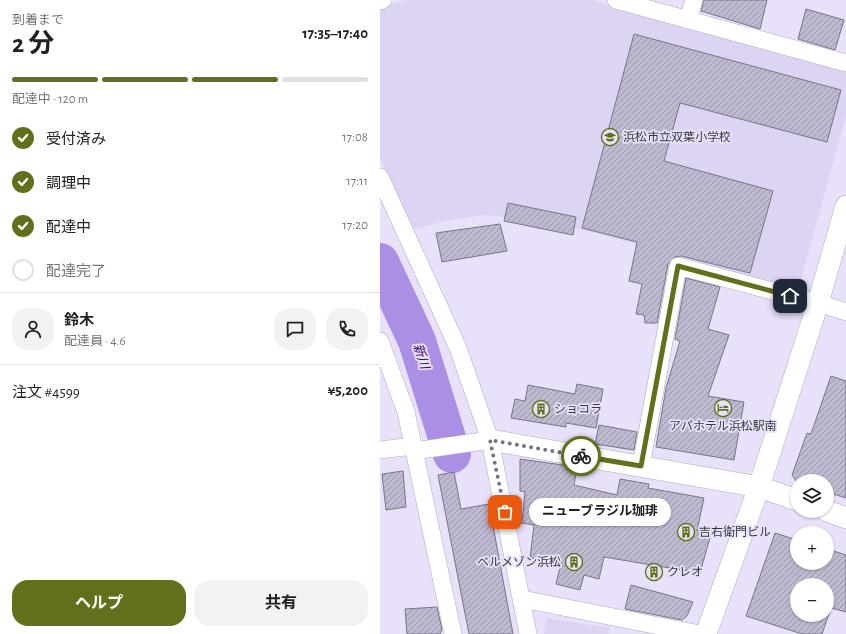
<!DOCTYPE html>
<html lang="ja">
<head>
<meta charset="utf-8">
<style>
	body { margin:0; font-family:"Alegreya Sans","Noto Sans JP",sans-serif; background:#f2f2f2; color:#202124; height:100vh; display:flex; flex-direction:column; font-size:15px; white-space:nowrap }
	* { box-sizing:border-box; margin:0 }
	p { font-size:13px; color:#757577 }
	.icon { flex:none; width:22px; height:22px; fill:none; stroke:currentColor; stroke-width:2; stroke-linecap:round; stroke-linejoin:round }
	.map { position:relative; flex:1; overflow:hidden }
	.panel { display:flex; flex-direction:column; background:#fff; width:380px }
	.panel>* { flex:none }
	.tools { position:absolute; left:410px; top:474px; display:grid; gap:8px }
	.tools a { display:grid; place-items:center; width:44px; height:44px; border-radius:50%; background:#fff; box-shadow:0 1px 3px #0004; font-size:20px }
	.pin { position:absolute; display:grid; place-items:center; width:34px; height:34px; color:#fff; margin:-17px; border-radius:8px; box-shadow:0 2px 6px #0006 }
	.courier { position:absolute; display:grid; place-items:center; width:40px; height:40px; margin:-20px; border:3px solid #63701b; border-radius:50%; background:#fff; color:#222; box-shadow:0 1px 5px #0007 }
	.bubble { position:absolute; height:28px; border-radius:14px; background:#fff; box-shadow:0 1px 3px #0004; font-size:13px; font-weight:700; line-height:28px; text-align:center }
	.summary em { font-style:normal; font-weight:700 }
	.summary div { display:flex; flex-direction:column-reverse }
	.summary { display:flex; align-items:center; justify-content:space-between; height:68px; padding:0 12px }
	h1 { font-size:26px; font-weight:700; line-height:30px }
	.bar { display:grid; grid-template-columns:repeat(4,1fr); gap:6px 4px; align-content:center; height:48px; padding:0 12px }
	.bar i { height:5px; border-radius:3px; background:#e0e0e0 }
	.bar .selected { background:#63701b }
	.bar p { grid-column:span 4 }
	.line { display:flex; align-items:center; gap:10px; padding:0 12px; border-top:1px solid #e0e0e0 }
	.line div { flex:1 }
	.round { display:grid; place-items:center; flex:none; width:42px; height:42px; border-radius:16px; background:#f2f2f2 }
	ol { padding:0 12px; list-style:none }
	li { display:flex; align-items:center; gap:12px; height:44px }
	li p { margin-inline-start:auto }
	li .icon { padding:4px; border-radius:50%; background:#63701b; color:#fff; stroke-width:4 }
	li:last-child { color:#757577 }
	li i { width:22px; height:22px; border:2px solid #e0e0e0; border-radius:50% }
	.button { display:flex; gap:8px; margin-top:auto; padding:8px 12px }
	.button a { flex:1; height:46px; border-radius:16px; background:#63701b; color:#fff; font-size:16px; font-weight:700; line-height:46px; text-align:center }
	.button a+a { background:#f2f2f2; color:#202124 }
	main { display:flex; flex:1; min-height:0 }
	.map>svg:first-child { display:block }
	.built { fill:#dcd4f2 }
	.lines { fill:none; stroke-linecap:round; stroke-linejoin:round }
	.river { stroke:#ab8fe5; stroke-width:38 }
	.building { fill:url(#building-hatch); stroke:#7a748a; fill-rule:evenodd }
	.minor-casing { stroke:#b0a9c0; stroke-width:18 }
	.tertiary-casing { stroke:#b0a9c0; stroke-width:22 }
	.minor { stroke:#fff; stroke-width:17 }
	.tertiary { stroke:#fff; stroke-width:21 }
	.done { stroke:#777281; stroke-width:4; stroke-dasharray:0 7.2 }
	.route { stroke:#63701b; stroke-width:5 }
	.labels { text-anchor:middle; stroke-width:3.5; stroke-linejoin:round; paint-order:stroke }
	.poi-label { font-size:12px; fill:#3a3741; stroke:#e8e1f9; text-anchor:start }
	.water-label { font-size:13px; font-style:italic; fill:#3a056e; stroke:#e8e1f9 }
</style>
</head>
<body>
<main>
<section class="panel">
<div class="summary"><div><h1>2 分</h1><p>到着まで</p></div><em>17:35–17:40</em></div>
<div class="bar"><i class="selected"></i><i class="selected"></i><i class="selected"></i><i></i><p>配達中 · 120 m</p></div>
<ol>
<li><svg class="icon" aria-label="check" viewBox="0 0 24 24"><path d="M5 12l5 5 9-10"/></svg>受付済み<p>17:08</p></li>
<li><svg class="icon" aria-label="check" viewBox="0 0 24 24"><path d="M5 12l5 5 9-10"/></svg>調理中<p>17:11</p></li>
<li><svg class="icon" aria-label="check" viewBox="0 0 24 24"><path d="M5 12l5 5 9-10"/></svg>配達中<p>17:20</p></li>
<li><i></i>配達完了</li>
</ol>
<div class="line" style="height:72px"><a class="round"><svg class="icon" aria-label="person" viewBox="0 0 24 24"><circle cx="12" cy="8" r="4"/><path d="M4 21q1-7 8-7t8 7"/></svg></a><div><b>鈴木</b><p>配達員 · 4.6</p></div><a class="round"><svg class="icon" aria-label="chat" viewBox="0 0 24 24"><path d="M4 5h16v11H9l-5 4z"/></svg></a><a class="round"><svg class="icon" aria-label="phone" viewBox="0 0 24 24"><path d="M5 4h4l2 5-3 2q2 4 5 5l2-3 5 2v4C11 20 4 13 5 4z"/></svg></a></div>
<div class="line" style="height:52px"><div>注文 #4599</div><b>¥5,200</b></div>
<div class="button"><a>ヘルプ</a><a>共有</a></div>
</section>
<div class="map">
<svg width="466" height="634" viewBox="0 0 466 634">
	<defs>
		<pattern id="building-hatch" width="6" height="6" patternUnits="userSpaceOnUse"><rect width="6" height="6" fill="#bfb9d0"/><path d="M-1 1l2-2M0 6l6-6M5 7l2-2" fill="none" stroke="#9c97aa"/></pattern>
	</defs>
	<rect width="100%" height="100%" fill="#e8e1f9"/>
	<path class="built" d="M26 0H212L466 70V116L418 290 201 229 139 218 105 215 69 220 34 229 0 158V7Z
		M166 618 230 628 228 634H164Z"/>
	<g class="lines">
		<path class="river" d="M0 262 37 341 72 454"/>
	</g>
	<path class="building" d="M324 0H387L380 29 321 11Z
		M426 9 464 20 455 50 418 39Z
		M254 34 461 90 447 142 300 103 284 161 393 191 370 273 301 256 295 257 288 264 277 323H265L264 315 256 314 262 284 249 281 257 242 202 228Z
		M128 203 196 217 193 235 124 221Z
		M120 224 127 251 62 262 56 233Z
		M306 278 340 287 328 329 349 335 328 396 364 402 354 460 276 447 286 388 300 341 295 339Z
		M451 376 466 381V498L447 492V481L417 482 412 475 427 433 431 434Z
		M197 384 223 389 216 428 186 423V427L131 418 135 399 145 401 148 385 195 394Z
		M219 425 257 432 254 450 215 444Z
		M140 459 197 467 194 485 237 495 240 479 269 484 268 488 324 498 317 531 331 534 320 573 224 557 219 579 204 575 200 590 176 584 181 563 150 558 154 525 142 523 145 492 140 491Z
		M23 471 26 507 6 510 2 474Z
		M74 472 81 509 109 504 133 634H89L58 475Z
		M395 533 417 540V563H447V549L466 555V612L451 608 442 634H422L366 616ZM417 585H447V615H417Z
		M251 585 313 602 307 616 302 620 245 609Z
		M57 607 62 630 60 634H27L25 609Z"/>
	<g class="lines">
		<g class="minor-casing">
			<path id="minor" d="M236 0 466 63
				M0 1 3 0
				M308 20 314 0
				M0 177 78 348 110 440 148 634
				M0 341 26 412 73 634
				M0 450 33 446
				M34 451 110 440
				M261 466 298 266 438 303 466 312
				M142 599 320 634"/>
		</g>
		<g class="tertiary-casing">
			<path id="tertiary" d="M110 440 379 487 417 500
				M447 511 466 518
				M326 634 379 487 438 303 466 206"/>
		</g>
		<use href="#minor" class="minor"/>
		<use href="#tertiary" class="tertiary"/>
	</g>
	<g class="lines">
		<path class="done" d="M125 512 110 440 201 456"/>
		<path class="route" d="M201 456 261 466 298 266 410 296"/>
	</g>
	<defs>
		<g id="school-ring" transform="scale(0.9)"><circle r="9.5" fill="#e8e1f9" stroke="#63701b" stroke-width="1.5"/><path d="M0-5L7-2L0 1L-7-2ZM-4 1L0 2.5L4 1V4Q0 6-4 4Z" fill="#63701b"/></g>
		<g id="hotel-ring" transform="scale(0.9)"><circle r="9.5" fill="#e8e1f9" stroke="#63701b" stroke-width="1.5"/><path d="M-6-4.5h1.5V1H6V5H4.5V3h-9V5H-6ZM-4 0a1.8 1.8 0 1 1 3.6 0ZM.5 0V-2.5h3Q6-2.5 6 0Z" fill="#63701b"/></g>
		<g id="building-ring" transform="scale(0.9)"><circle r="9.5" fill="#e8e1f9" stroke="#63701b" stroke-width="1.5"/><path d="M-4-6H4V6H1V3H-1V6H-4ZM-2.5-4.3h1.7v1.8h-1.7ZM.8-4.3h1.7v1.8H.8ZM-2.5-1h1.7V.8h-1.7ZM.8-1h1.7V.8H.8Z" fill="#63701b"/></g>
	</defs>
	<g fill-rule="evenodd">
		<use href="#school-ring" x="230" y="137"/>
		<use href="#hotel-ring" x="343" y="408"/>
		<use href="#building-ring" x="161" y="409"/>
		<use href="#building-ring" x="306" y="532"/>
		<use href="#building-ring" x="194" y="562"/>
		<use href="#building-ring" x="274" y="572"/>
	</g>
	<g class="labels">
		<g class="poi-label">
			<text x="243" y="141">浜松市立双葉小学校</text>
			<text x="174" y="413">ショコラ</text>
			<text x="343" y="430" text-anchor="middle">アパホテル浜松駅南</text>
			<text x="319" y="536">吉右衛門ビル</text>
			<text x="181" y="566" text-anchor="end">ベルメゾン浜松</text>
			<text x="287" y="576">クレオ</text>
		</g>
		<g class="water-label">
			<text transform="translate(42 356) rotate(72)" y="5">新川</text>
		</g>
	</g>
</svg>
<div class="tools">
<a><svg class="icon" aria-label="layers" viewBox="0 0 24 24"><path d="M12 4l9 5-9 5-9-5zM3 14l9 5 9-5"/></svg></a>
<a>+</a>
<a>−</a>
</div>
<div class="pin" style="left:125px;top:512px;background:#ea580c"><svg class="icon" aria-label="bag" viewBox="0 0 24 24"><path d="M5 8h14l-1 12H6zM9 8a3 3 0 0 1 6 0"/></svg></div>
<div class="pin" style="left:410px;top:296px;background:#1f2937"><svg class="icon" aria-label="home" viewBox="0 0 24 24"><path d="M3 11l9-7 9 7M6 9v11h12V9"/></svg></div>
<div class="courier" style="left:201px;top:456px"><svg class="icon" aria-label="bike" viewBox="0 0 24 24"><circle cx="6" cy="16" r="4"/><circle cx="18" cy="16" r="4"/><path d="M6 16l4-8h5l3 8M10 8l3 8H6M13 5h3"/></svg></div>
<div class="bubble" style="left:149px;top:498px;width:142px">ニューブラジル珈琲</div>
</div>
</main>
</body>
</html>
